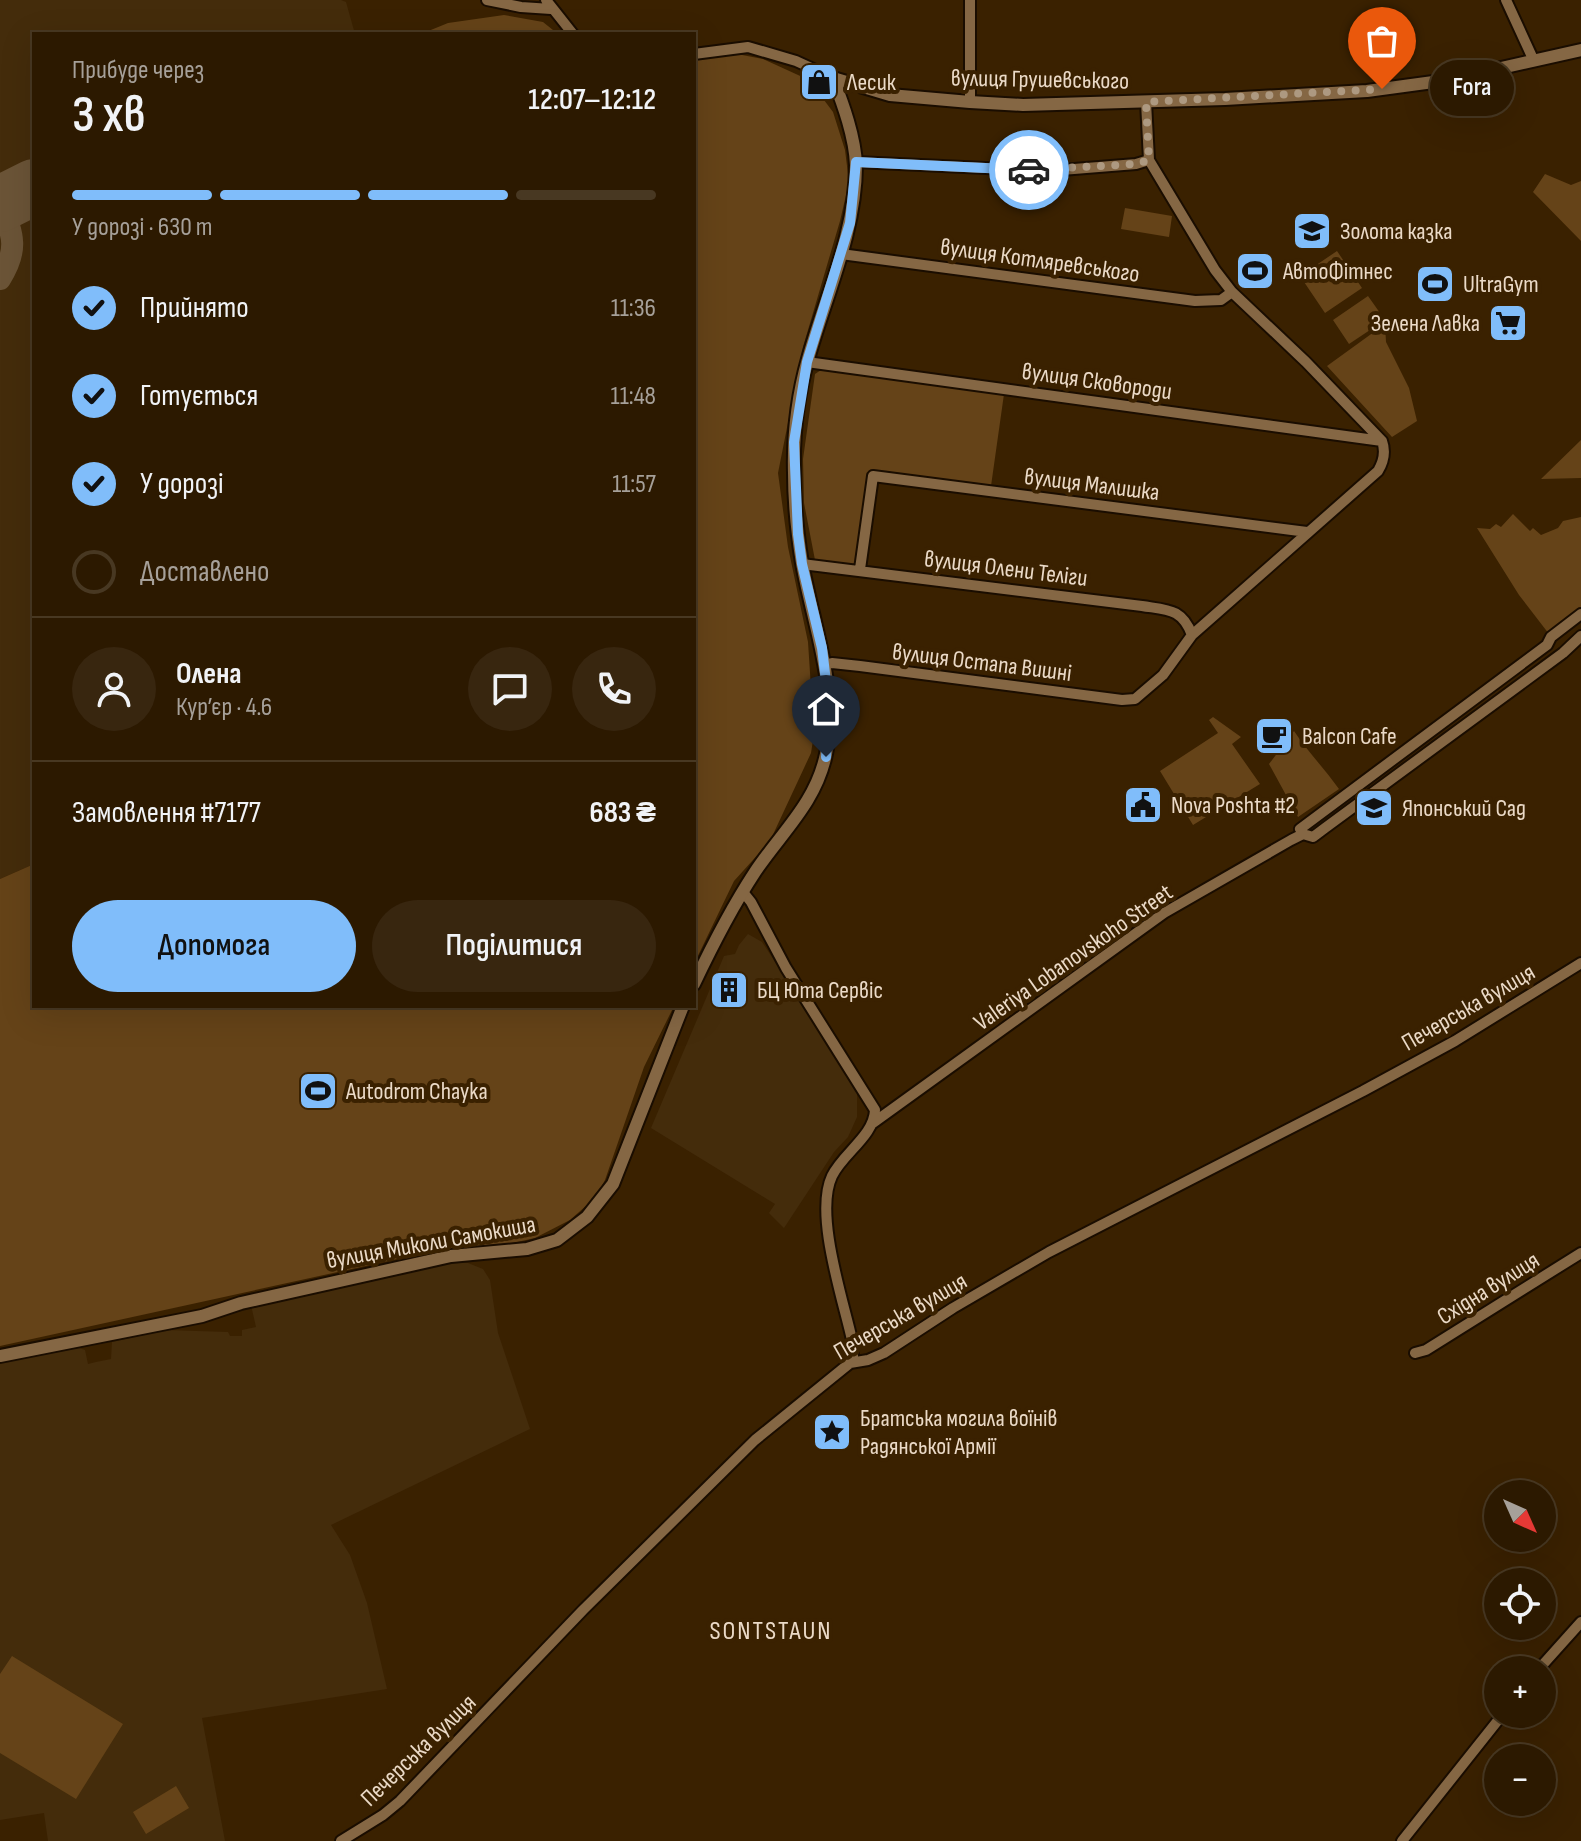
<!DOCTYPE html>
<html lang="uk">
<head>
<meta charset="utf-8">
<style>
	body { margin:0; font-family:"Sofia Sans Condensed",sans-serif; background:#38260f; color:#f1f3f6; height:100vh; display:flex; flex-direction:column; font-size:30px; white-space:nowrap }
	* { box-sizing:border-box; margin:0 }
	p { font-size:26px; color:#a6a099 }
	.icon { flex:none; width:44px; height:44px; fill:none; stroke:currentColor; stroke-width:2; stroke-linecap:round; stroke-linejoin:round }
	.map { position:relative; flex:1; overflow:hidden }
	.sheet { position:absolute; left:32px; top:32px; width:664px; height:976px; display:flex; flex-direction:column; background:#2c1900; border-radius:0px; box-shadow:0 8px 32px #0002,0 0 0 2px #483822 }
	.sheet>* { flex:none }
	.needle { width:52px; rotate:135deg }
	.tools { position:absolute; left:1484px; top:1480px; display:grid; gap:16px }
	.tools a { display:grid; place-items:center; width:72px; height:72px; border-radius:50%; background:#2c1900; box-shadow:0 8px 32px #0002,0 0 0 2px #483822; font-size:40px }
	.pin { position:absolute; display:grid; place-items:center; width:68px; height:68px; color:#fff; margin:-82px -34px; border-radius:50% 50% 50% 0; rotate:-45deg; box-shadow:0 0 8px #0007 }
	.pin .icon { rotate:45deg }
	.courier { position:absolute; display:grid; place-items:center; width:80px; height:80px; margin:-40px; border:6px solid #80bdfa; border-radius:50%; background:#fff; color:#222; box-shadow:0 2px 10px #0007 }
	.bubble { position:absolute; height:56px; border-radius:28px; background:#2c1900; box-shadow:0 8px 32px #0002,0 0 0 2px #483822; font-size:26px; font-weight:600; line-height:56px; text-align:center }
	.summary em { font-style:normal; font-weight:600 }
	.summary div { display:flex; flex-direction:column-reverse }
	.summary { display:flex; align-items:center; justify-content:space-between; height:136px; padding:0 40px }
	h1 { font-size:52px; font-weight:600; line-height:60px }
	.bar { display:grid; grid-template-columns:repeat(4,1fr); gap:12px 8px; align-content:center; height:96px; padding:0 40px }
	.bar i { height:10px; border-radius:6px; background:#483822 }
	.bar .selected { background:#80bdfa }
	.bar p { grid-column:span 4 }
	.line { display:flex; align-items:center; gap:20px; padding:0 40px; border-top:2px solid #483822 }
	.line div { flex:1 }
	.round { display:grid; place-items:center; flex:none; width:84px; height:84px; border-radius:42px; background:#38260f }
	ol { padding:0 40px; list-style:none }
	li { display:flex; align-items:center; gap:24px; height:88px }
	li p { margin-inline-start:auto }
	li .icon { padding:8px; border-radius:50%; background:#80bdfa; color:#111; stroke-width:4 }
	li:last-child { color:#a6a099 }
	li i { width:44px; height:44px; border:4px solid #483822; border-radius:50% }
	.cta { display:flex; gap:16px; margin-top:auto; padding:16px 40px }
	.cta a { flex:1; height:92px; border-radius:48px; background:#80bdfa; color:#111; font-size:32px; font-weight:600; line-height:92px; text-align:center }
	.cta a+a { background:#38260f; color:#f1f3f6 }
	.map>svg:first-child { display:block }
	.built { fill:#442c0b }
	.green { fill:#654318 }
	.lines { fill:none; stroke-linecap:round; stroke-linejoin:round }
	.taxiway { stroke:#6b5437; stroke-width:22 }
	.runway { stroke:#6b5437; stroke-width:56 }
	.minor-casing { stroke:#1a0d00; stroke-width:14 }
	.tertiary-casing { stroke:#1a0d00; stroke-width:16 }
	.minor { stroke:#856744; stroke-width:10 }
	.tertiary { stroke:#856744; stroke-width:12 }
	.done { stroke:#ad9981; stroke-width:8; stroke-dasharray:0 14.4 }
	.route { stroke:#80bdfa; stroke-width:10 }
	.labels { text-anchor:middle; stroke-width:8; stroke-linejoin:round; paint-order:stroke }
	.street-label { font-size:24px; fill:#ebdac7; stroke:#3a2100 }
	.poi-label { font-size:24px; fill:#ebdac7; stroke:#3a2100; text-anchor:start }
	.neighbourhood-label { font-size:26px; letter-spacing:2px; fill:#ebdac7; stroke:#3a2100 }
</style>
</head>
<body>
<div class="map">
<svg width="1581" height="1841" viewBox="0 0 1581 1841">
	<rect width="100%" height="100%" fill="#3a2100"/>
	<path class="built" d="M0 0H341L346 2 355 34H34V864L0 879Z
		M748 934 762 942 857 1086V1117L848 1137 834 1152 784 1228 769 1213 775 1204 651 1128 724 956 735 954 739 945Z
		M453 1262 468 1263 483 1269 490 1280 498 1333 530 1429 331 1525 350 1555 367 1603 387 1689 202 1718 225 1841H48L44 1813 0 1820V1363L76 1347 85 1350 88 1364 96 1362 111 1359 112 1342 166 1330 228 1332 230 1336H242V1330L256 1327 251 1305Z"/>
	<path class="green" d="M504 15 543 22 558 34H421L448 23Z
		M737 54 763 59 809 80 833 112 845 150 849 182 840 221 803 347 778 473 788 547 808 642 814 734 811 753 770 841 734 881 694 964V59Z
		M1545 174 1571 185 1581 181V241L1533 192Z
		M1125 208 1172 216 1169 237 1121 229Z
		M1337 251 1362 288 1325 313 1300 276Z
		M1368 296 1385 320 1349 344 1333 320Z
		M1385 324 1386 342 1409 388 1417 421 1392 437 1327 366Z
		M821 370 883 376 1004 394 991 486 870 473 858 562 853 567 822 563 815 560 804 503 803 459 815 374Z
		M1581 440V478L1541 479Z
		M1513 514 1530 531 1533 528 1541 535 1558 528 1563 521 1581 517V609L1549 634 1519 595 1477 528 1490 529 1496 524 1501 527Z
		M1213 717 1241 737 1232 744 1260 784 1193 825 1160 771 1218 733 1209 720Z
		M1294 731C1308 752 1324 768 1339 789L1298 817 1269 764Z
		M34 864V1006H674L644 1067 605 1180 596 1197 570 1220 535 1238 504 1245 429 1252 0 1346V879Z
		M12 1656 123 1724 76 1799 0 1753V1674Z
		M176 1786 189 1808 146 1834 133 1812Z"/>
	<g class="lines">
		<path class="taxiway" d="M0 279C19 249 13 235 1 204"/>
		<path class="runway" d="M0 204 34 187"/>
		<g class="minor-casing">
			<path id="minor" d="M487 0 521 7 551 9
				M546 0 573 34
				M1506 0 1534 61
				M694 54 748 47 796 61 833 78
				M970 102V0
				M856 162 1049 171 1136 164 1149 160
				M841 254 1195 301 1221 300 1232 292
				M807 362 1382 441
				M802 564 1142 606C1167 610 1182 608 1192 635
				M860 569 873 476 1307 532
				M824 665 832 663 860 666 1122 700 1135 699 1163 675 1192 635 1378 471C1384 461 1386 452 1382 441L1306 362 1232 292 1215 270 1149 160 1146 102
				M1303 834 1300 829 1547 645 1551 637 1581 614
				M743 892 751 902 786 968 875 1110C874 1136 843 1153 832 1176 814 1214 843 1299 852 1340L853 1357 850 1363
				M873 1123 1164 913 1291 840 1303 834 1313 837 1325 828 1563 653 1581 636
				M1415 1353 1426 1350 1581 1253
				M1538 1670 1581 1622
				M341 1841 383 1815 400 1801 583 1610 755 1440 850 1363 868 1360 884 1353 953 1308 1049 1252 1363 1091 1455 1041 1581 963
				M1402 1841 1503 1714"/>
		</g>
		<g class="tertiary-casing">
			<path id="tertiary" d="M833 78 890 95 970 102 1023 105 1225 99 1367 91 1448 80 1581 50
				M694 984C712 946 732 907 755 872 781 833 816 803 826 754 839 690 813 625 802 563 797 533 794 502 794 473 793 436 798 394 808 359 826 295 856 232 856 165 855 137 843 104 833 78
				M0 1356 202 1316 241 1303 451 1256 527 1249 557 1240 587 1217 613 1184 683 1006"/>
		</g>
		<use href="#minor" class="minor"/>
		<use href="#tertiary" class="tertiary"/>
	</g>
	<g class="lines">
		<path class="done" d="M1029 170 1136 164 1149 160 1146 102 1382 89"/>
		<path class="route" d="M826 757 829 707 822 648 802 564 798 534 794 442 807 362 850 223 856 162 1029 170"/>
	</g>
	<defs>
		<g id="shop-square" transform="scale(2)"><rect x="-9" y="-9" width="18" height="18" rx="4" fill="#80bdfa" stroke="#3a2100"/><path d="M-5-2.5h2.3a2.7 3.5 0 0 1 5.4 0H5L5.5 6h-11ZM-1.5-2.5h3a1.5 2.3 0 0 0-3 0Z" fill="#111"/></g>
		<g id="school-square" transform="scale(2)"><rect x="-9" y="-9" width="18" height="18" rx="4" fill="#80bdfa" stroke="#3a2100"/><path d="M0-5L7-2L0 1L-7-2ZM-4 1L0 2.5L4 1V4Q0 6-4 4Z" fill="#111"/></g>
		<g id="stadium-square" transform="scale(2)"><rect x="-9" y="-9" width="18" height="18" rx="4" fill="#80bdfa" stroke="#3a2100"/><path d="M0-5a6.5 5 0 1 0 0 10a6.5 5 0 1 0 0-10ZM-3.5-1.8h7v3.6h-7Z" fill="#111"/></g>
		<g id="supermarket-square" transform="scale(2)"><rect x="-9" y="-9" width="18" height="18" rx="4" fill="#80bdfa" stroke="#3a2100"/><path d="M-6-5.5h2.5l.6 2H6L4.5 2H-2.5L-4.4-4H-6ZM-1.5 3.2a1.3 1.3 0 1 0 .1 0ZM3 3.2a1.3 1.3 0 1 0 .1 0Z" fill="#111"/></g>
		<g id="cafe-square" transform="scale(2)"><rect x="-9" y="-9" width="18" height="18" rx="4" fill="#80bdfa" stroke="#3a2100"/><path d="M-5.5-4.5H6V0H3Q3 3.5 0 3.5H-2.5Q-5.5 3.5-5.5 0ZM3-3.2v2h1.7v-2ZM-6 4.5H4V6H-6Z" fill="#111"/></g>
		<g id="civic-square" transform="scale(2)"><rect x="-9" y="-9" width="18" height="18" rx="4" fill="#80bdfa" stroke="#3a2100"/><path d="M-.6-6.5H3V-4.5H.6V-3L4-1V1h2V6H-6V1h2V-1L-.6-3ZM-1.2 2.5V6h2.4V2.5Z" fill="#111"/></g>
		<g id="building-square" transform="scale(2)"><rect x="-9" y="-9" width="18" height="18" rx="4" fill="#80bdfa" stroke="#3a2100"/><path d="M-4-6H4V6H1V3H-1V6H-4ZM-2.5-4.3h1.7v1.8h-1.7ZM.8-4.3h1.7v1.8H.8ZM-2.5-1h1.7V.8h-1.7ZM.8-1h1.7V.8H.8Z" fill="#111"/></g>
		<g id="sight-square" transform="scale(2)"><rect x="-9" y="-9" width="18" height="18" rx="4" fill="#80bdfa" stroke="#3a2100"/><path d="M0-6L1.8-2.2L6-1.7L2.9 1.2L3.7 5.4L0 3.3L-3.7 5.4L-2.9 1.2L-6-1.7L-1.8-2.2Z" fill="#111"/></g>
	</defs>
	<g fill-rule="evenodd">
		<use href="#shop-square" x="819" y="82"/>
		<use href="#school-square" x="1312" y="231"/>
		<use href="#stadium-square" x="1255" y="271"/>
		<use href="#stadium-square" x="1435" y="284"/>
		<use href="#supermarket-square" x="1508" y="323"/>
		<use href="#cafe-square" x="1274" y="736"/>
		<use href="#civic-square" x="1143" y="805"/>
		<use href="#school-square" x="1374" y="808"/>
		<use href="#building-square" x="729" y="990"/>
		<use href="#stadium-square" x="318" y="1091"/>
		<use href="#sight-square" x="832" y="1432"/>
	</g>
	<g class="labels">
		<g class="street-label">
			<text transform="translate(1040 79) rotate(1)" y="8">вулиця Грушевського</text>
			<text transform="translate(1040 260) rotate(8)" y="8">вулиця Котляревського</text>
			<text transform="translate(1097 381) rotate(8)" y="8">вулиця Сковороди</text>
			<text transform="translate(1092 484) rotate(7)" y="8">вулиця Малишка</text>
			<text transform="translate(1006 568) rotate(7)" y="8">вулиця Олени Теліги</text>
			<text transform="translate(982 662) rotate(7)" y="8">вулиця Остапа Вишні</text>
			<text transform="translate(1073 957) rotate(-35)" y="8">Valeriya Lobanovskoho Street</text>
			<text transform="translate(1468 1007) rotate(-30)" y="8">Печерська вулиця</text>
			<text transform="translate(431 1242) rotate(-10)" y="8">вулиця Миколи Самокиша</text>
			<text transform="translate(1488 1288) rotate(-32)" y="8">Східна вулиця</text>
			<text transform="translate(900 1316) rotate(-30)" y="8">Печерська вулиця</text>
			<text transform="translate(418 1750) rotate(-44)" y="8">Печерська вулиця</text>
		</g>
		<g class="poi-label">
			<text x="847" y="90">Лесик</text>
			<text x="1340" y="239">Золота казка</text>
			<text x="1283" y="279">АвтоФітнес</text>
			<text x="1463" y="292">UltraGym</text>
			<text x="1480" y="331" text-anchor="end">Зелена Лавка</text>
			<text x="1302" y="744">Balcon Cafe</text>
			<text x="1171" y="813">Nova Poshta #2</text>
			<text x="1402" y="816">Японський Сад</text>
			<text x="757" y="998">БЦ Юта Сервіс</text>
			<text x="346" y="1099">Autodrom Chayka</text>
			<text x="860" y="1426">Братська могила воїнів<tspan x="860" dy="28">Радянської Армії</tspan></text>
		</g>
		<g class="neighbourhood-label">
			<text x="771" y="1639">SONTSTAUN</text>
		</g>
	</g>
</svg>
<div class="tools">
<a><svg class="needle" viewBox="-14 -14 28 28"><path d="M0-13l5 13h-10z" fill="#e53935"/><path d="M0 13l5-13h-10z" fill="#a6a099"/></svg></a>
<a><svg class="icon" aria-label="locate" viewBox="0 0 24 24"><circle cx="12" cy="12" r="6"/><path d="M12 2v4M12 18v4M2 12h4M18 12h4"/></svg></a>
<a>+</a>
<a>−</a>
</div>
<div class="pin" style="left:1382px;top:89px;background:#ea580c"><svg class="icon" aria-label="bag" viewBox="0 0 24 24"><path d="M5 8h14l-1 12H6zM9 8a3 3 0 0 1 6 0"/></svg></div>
<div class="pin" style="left:826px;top:757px;background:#1f2937"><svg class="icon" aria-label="home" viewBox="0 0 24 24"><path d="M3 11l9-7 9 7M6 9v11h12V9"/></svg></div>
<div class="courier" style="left:1029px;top:170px"><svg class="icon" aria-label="car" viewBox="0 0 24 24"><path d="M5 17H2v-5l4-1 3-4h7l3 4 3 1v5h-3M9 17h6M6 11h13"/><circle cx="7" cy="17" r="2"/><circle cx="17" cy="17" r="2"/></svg></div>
<div class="bubble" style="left:1430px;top:60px;width:84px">Fora</div>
<section class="sheet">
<div class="summary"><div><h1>3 хв</h1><p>Прибуде через</p></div><em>12:07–12:12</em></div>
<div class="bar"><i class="selected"></i><i class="selected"></i><i class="selected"></i><i></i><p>У дорозі · 630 m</p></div>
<ol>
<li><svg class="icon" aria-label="check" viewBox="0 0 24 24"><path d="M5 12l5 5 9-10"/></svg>Прийнято<p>11:36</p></li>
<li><svg class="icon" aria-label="check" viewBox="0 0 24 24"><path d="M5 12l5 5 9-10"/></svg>Готується<p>11:48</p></li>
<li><svg class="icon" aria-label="check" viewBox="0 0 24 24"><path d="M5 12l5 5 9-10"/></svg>У дорозі<p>11:57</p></li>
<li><i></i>Доставлено</li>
</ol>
<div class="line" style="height:144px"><a class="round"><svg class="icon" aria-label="person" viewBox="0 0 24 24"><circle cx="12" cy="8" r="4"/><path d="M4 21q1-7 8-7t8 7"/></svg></a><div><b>Олена</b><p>Кур’єр · 4.6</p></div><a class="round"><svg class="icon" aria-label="chat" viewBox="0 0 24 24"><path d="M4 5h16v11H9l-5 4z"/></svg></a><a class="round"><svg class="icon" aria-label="phone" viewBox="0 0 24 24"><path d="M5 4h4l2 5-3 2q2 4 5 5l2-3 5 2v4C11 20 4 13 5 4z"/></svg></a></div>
<div class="line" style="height:104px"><div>Замовлення #7177</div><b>683 ₴</b></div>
<div class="cta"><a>Допомога</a><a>Поділитися</a></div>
</section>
</div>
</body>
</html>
